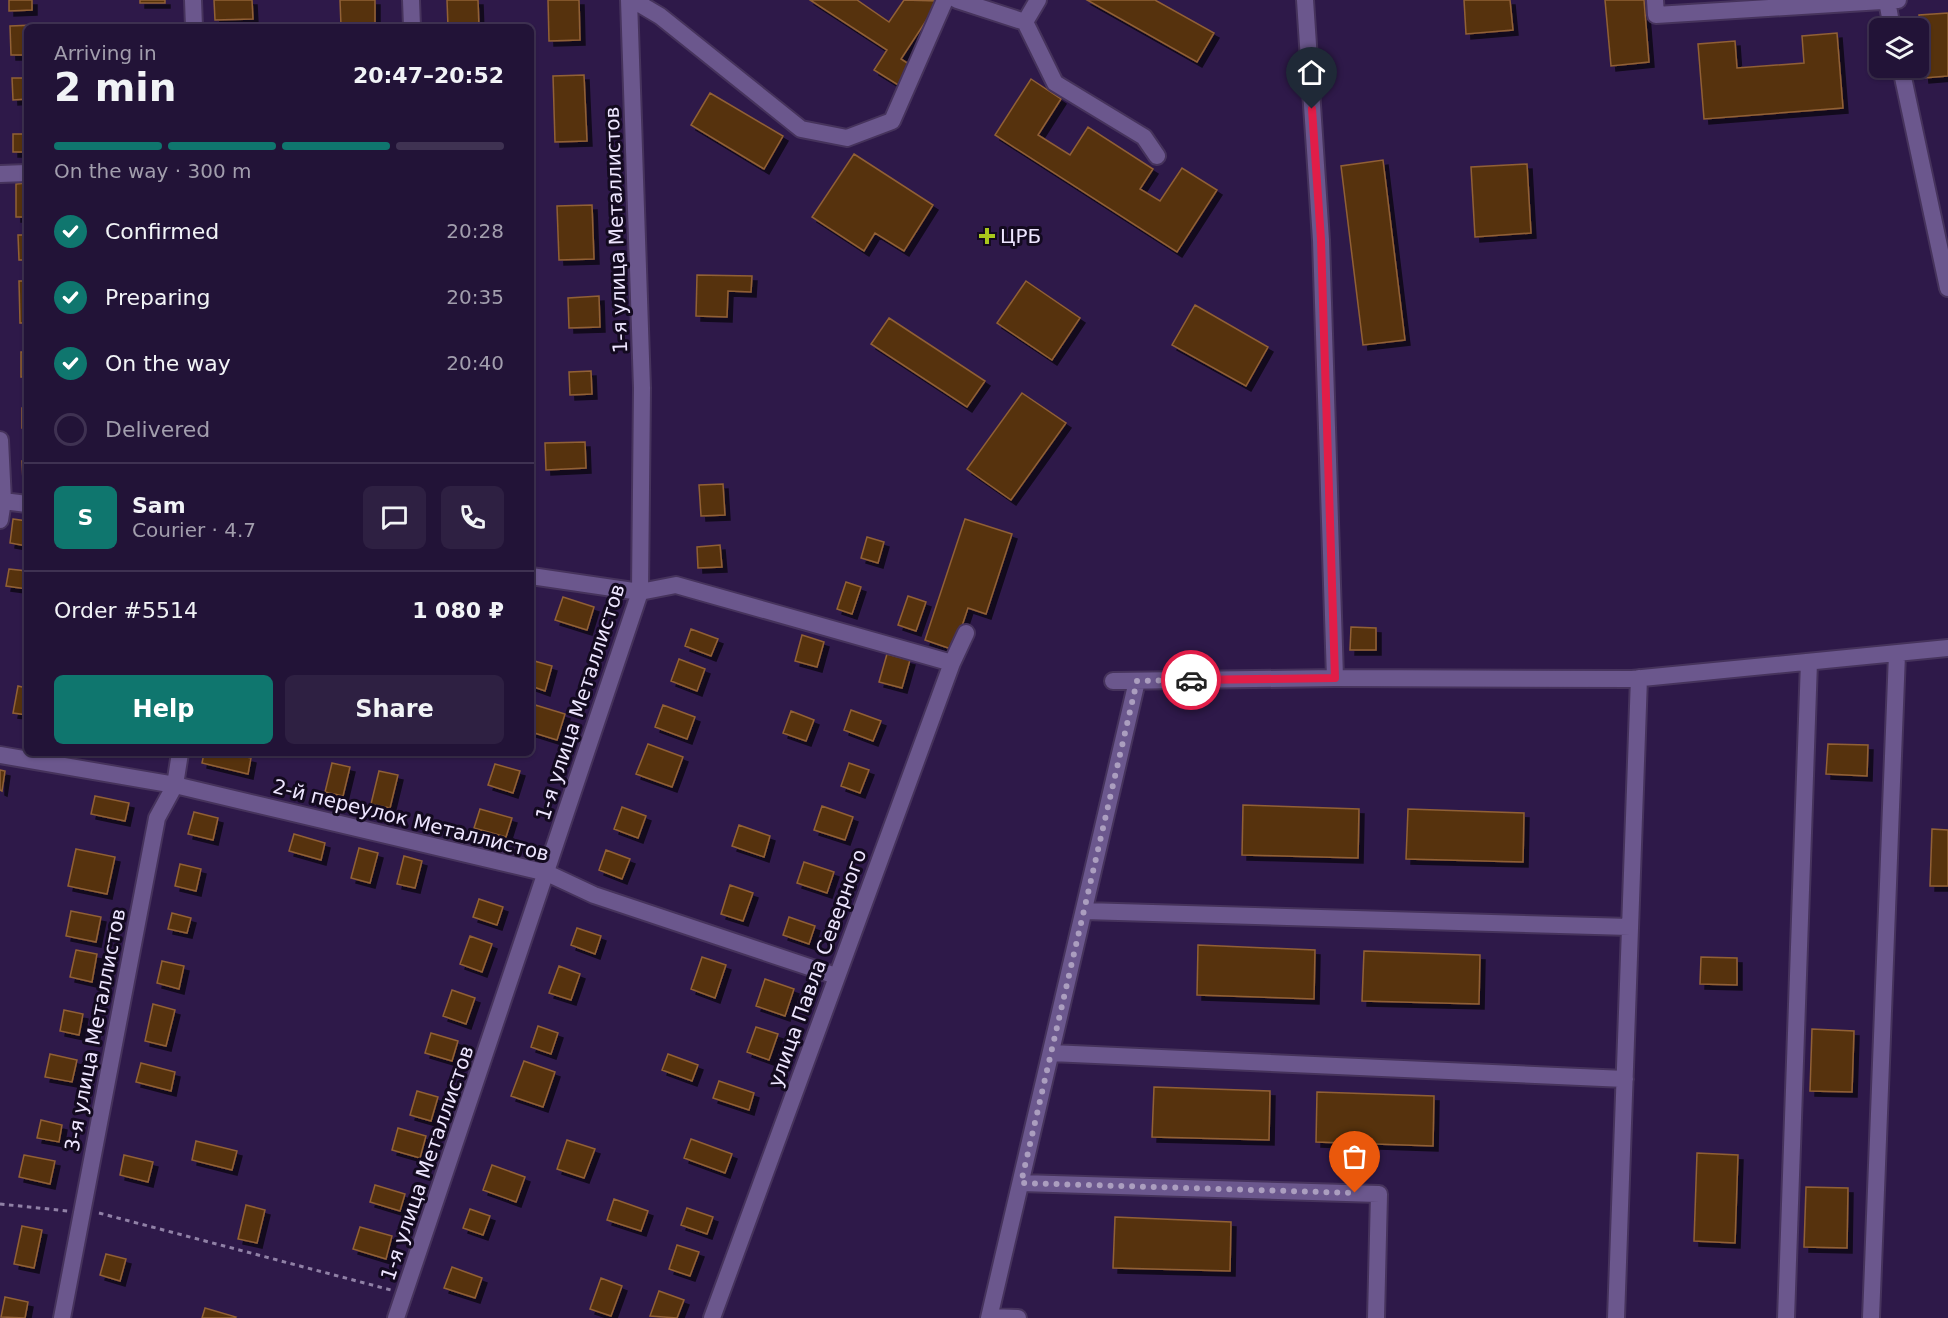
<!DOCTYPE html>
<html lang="en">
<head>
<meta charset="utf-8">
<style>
	body { margin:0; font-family:"DejaVu Sans",sans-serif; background:#2e2042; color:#f1f3f6; height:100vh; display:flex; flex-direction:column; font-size:22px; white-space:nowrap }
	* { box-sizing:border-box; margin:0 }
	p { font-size:20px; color:#a29ead }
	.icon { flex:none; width:33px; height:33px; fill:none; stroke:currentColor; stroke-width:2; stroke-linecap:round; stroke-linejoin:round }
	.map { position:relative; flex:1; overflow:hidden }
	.details { position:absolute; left:24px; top:24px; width:510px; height:732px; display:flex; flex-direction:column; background:#221337; border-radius:9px; box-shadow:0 2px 4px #0004,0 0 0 2px #3f3252 }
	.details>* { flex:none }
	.fabs { position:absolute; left:1869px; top:18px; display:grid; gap:12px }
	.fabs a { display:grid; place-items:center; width:60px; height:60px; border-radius:9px; background:#221337; box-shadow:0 2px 4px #0004,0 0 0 2px #3f3252; font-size:30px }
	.pin { position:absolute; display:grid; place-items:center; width:51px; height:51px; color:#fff; margin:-62px -26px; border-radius:50% 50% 50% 0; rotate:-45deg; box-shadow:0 0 6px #0007 }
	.pin .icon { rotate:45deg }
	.courier { position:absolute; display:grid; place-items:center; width:60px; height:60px; margin:-30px; border:4px solid #e11d48; border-radius:50%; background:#fff; color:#222; box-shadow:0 2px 8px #0007 }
	.headline em { font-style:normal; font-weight:800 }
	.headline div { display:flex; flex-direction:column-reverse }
	.headline { display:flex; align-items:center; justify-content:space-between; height:102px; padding:0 30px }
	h1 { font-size:39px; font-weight:800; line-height:45px }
	.bar { display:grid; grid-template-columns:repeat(4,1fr); gap:9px 6px; align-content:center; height:72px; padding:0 30px }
	.bar i { height:8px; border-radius:4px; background:#3f3252 }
	.bar .active { background:#0f766e }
	.bar p { grid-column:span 4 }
	.line { display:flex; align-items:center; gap:15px; padding:0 30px; border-top:2px solid #3f3252 }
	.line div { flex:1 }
	.round { display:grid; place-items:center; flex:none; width:63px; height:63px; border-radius:9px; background:#2e2042 }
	ol { padding:0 30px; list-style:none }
	li { display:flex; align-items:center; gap:18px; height:66px }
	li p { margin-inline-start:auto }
	li .icon { padding:6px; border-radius:50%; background:#0f766e; color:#fff; stroke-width:4 }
	li:last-child { color:#a29ead }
	li i { width:33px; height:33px; border:3px solid #3f3252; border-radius:50% }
	.action { display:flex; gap:12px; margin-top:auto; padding:12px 30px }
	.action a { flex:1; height:69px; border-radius:9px; background:#0f766e; color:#fff; font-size:24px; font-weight:800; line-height:69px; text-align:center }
	.action a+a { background:#2e2042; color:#f1f3f6 }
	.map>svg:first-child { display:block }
	.building { fill:#563311; stroke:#916035; stroke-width:1.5; filter:url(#shadow) }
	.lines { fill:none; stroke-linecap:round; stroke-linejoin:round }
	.minor-casing { stroke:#46335c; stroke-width:20 }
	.path { stroke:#9081a6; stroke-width:3; stroke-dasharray:4.5 4.5; stroke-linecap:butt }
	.minor { stroke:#6b578d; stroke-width:16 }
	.done { stroke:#ab9ebf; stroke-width:6; stroke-dasharray:0 10.8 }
	.route { stroke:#e11d48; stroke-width:8 }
	.poi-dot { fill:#a8c71c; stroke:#130a1f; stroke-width:2 }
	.labels { text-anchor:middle; stroke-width:6; stroke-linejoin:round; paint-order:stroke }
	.street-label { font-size:20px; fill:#eee6ff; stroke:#130a1f }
	.poi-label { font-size:20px; fill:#eee6ff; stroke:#130a1f; text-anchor:start }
</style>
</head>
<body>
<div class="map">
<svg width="1948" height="1318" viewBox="0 0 1948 1318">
	<defs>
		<filter id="shadow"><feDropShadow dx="5" dy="5" stdDeviation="0" flood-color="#0009"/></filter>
	</defs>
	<rect width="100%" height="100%" fill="#2e1949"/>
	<path class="building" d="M9 0H32V10L9 11Z
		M140 0H165V3H140Z
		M214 0H252L253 19 215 20Z
		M340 0H375V26H341Z
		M447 0H478L479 27H448Z
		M548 0H579L580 40 549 41Z
		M810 0H857L889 22 904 0 939 1 901 59 915 68 903 88 874 70 887 50Z
		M1087 0H1155L1214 33 1197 62Z
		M1464 0H1510L1513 30 1466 34Z
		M1605 0H1644L1649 62 1611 66Z
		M1948 13V76L1924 78 1919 15Z
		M145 24H165V27H145Z
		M34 25 27 27V55H11L10 26Z
		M1837 33 1843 108 1704 119 1698 44 1735 41 1737 68 1804 63 1802 36Z
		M584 75 587 141 555 142 553 76Z
		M12 78H27V99L13 100Z
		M1031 79 1061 99 1038 135 1070 155 1088 127 1153 169 1140 189 1160 201 1182 168 1217 190 1177 252 995 135Z
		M710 93 783 136 764 169 691 125Z
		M13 134H27V152H13Z
		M854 154 933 205 904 251 875 233 864 251 812 217Z
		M1383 160 1405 340 1363 345 1341 166Z
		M1527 164 1531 233 1475 237 1471 167Z
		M27 183V217H16V184Z
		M592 205 594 259 559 260 557 206Z
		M18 235H27V260H19Z
		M697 275 752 276 751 292 728 291 727 317 696 316Z
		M19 281H27V323H20Z
		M1026 281 1080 318 1052 360 997 323Z
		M599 296 600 327 569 328 568 298Z
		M1195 305 1268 347 1246 386 1172 345Z
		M889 318 985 381 967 407 871 344Z
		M21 352H27V377H21Z
		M591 371 592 394 570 395 569 372Z
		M1022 393 1066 423 1011 500 967 469Z
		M22 408H27V428H22Z
		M585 442 586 468 546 470 545 443Z
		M22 461H27V481H23Z
		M723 484 725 515 701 516 699 485Z
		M13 519 27 521V546L10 543Z
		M965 519 1012 534 986 614 968 608 954 650 925 640Z
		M867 537 884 542 878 563 861 558Z
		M720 545 722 567 698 568 697 547Z
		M9 569 27 571V589L6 586Z
		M846 582 861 587 852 614 837 609Z
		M908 596 926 602 916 631 898 625Z
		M563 597 594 607 587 630 555 620Z
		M1351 627 1376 628V650H1350Z
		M691 629 718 639 711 656 685 646Z
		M802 635 824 642 817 667 795 661Z
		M887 654 910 660 902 688 879 682Z
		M679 659 705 669 697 691 671 681Z
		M531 660 552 666 545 691 531 686Z
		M18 686 27 688V715L13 713Z
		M532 704 565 714 557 740 531 732Z
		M663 705 695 717 687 739 655 727Z
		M851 710 881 721 873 741 844 730Z
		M791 711 814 720 806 741 783 733Z
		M648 744 683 757 672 787 636 774Z
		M1828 744 1868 745 1867 776 1826 774Z
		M204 753H231L251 758 248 774 202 763Z
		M332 763 350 767 343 796 325 792Z
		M849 763 869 770 860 793 841 786Z
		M495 764 520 771 513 793 488 785Z
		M0 770 5 771 2 791 0 790Z
		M379 771 398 775 390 808 371 804Z
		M95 796 129 803 125 821 91 814Z
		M1243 805 1359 809 1358 858 1242 855Z
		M822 806 853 817 845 840 814 830Z
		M622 807 646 816 638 838 614 829Z
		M480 809 512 818 506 837 474 828Z
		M1408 809 1524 813 1523 862 1406 859Z
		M194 812 218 818 213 840 188 834Z
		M739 825 770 836 764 857 732 846Z
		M1932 829 1948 830V886H1930Z
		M294 834 325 843 321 860 289 851Z
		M359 848 378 853 370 883 351 878Z
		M76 849 115 857 107 894 68 886Z
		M606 850 630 859 622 879 599 870Z
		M404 856 422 861 415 888 397 884Z
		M804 862 834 872 827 893 797 883Z
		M180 864 201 869 196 891 175 886Z
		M730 885 753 893 743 921 721 914Z
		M479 899 503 907 497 925 473 917Z
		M71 911 101 917 96 942 66 936Z
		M172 913 191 918 187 933 168 929Z
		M789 917 815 926 809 944 783 935Z
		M577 928 601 936 595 954 571 945Z
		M470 936 492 944 482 972 460 964Z
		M1198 945 1315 950 1314 999 1197 995Z
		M76 950 97 954 92 982 70 977Z
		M1364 951 1480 955 1479 1004 1362 1001Z
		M702 957 726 965 715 998 691 989Z
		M1701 957 1737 958V985L1700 984Z
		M162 961 184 966 179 989 157 983Z
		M559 966 580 974 571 1000 549 993Z
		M765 979 794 989 785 1016 756 1006Z
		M452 990 475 998 466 1024 443 1016Z
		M153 1004 175 1010 166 1046 145 1041Z
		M64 1010 83 1014 79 1035 60 1031Z
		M538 1026 558 1033 551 1054 531 1047Z
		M756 1027 778 1034 769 1060 747 1052Z
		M1812 1029 1854 1031 1852 1092 1810 1091Z
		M431 1033 458 1041 452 1061 425 1053Z
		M50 1054 77 1060 72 1082 45 1077Z
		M668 1054 698 1065 692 1081 662 1070Z
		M524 1061 555 1072 543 1107 511 1096Z
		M141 1063 175 1072 171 1091 136 1082Z
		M719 1081 754 1093 749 1110 713 1098Z
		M1154 1087 1270 1091 1269 1140 1152 1137Z
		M417 1091 438 1097 431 1121 410 1115Z
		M1317 1092 1434 1096 1433 1146 1316 1142Z
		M41 1120 62 1125 59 1142 37 1138Z
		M398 1128 426 1136 420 1158 392 1150Z
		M691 1139 732 1154 725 1173 684 1158Z
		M567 1140 595 1149 584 1178 557 1169Z
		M196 1141 237 1151 232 1170 192 1160Z
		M1697 1153 1738 1155 1735 1243 1694 1241Z
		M24 1155 55 1161 50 1184 19 1177Z
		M124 1155 153 1162 148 1182 120 1175Z
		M492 1165 525 1177 516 1202 483 1190Z
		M375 1185 405 1194 400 1211 370 1202Z
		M1806 1187 1848 1188 1847 1248 1804 1247Z
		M614 1199 648 1211 641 1231 607 1220Z
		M246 1205 265 1210 257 1243 238 1239Z
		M687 1208 713 1217 707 1234 681 1225Z
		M470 1209 490 1216 483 1235 463 1228Z
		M1115 1217 1231 1222 1230 1271 1113 1268Z
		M22 1226 42 1230 34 1268 14 1264Z
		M360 1227 392 1236 386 1259 353 1249Z
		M677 1245 699 1252 690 1276 669 1269Z
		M106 1254 126 1259 120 1281 100 1275Z
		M452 1267 482 1278 475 1298 444 1288Z
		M601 1278 622 1286 611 1316 590 1309Z
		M659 1291 684 1300 677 1318 650 1316Z
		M5 1297 28 1302 25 1318 1 1317Z
		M205 1308 236 1317 235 1318H202Z"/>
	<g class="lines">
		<g class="minor-casing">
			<path id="minor" d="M193 0 194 27
				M411 0 412 27
				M633 0 660 16 801 129 847 138 892 121 945 0
				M957 0 1025 22 1055 83 1144 137 1157 156
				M1305 0 1321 240 1335 678
				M1655 0 1656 15 1898 0
				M1887 1 1892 28
				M1025 22 1038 0
				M1901 68 1948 288
				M0 174 27 173
				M0 440 3 501 0 520
				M3 501 27 504
				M531 576 640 592 676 585 952 663
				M1113 681 1335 678 1632 679 1948 648
				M0 755 175 785 547 873 594 895 836 976
				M1084 911 1630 927
				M1051 1053 1625 1079
				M1021 1183 1379 1194 1376 1318
				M990 1317 1018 1318
				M62 1318 157 818 175 785 180 753
				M396 1318 640 592 642 388 629 0
				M712 1318 952 663 966 633
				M989 1318 1137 681
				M1616 1318 1639 678
				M1786 1318 1809 662
				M1871 1318 1897 654"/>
		</g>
		<path class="path" d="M0 1204 68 1211
			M99 1213 391 1290"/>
		<use href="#minor" class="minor"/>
	</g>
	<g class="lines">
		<path class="done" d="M1191 680 1137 681 1021 1183 1355 1193"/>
		<path class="route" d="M1191 680 1335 678 1321 240 1312 109"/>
	</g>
	<path class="poi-dot" d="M984 227h6v6h6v6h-6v6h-6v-6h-6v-6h6z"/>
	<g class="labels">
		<g class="street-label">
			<text transform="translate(616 230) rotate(-92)" y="7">1-я улица Металлистов</text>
			<text transform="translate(580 702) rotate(-72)" y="7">1-я улица Металлистов</text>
			<text transform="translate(411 820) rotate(14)" y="7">2-й переулок Металлистов</text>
			<text transform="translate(817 968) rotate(-70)" y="7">улица Павла Северного</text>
			<text transform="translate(95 1030) rotate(-79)" y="7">3-я улица Металлистов</text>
			<text transform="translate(427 1163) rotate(-71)" y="7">1-я улица Металлистов</text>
		</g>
		<g class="poi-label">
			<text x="1000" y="243">ЦРБ</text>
		</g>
	</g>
</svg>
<div class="fabs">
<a><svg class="icon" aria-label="layers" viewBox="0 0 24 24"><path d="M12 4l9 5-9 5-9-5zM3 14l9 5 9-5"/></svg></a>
</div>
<div class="pin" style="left:1355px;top:1193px;background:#ea580c"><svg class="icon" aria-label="bag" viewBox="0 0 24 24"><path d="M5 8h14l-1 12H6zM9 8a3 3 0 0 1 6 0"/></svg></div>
<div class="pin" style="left:1312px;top:109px;background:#1f2937"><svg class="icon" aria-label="home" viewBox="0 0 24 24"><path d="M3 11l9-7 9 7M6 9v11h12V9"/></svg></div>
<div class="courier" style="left:1191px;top:680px"><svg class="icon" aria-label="car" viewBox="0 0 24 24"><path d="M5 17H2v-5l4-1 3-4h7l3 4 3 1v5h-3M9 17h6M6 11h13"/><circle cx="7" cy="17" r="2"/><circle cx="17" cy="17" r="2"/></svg></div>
<section class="details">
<div class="headline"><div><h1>2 min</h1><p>Arriving in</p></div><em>20:47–20:52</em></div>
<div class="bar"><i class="active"></i><i class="active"></i><i class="active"></i><i></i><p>On the way · 300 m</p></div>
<ol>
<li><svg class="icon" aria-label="check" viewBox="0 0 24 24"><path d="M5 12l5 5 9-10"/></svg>Confirmed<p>20:28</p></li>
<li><svg class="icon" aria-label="check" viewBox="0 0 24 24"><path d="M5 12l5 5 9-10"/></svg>Preparing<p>20:35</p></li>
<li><svg class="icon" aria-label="check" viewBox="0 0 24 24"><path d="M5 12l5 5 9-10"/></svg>On the way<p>20:40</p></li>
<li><i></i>Delivered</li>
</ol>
<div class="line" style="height:108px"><b class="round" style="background:#0f766e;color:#fff">S</b><div><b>Sam</b><p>Courier · 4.7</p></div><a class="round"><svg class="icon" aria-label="chat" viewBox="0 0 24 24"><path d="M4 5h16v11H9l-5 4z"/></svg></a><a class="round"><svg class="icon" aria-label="phone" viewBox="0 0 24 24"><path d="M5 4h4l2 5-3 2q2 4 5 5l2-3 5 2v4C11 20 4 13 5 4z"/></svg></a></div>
<div class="line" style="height:78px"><div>Order #5514</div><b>1 080 ₽</b></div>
<div class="action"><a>Help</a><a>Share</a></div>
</section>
</div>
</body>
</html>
